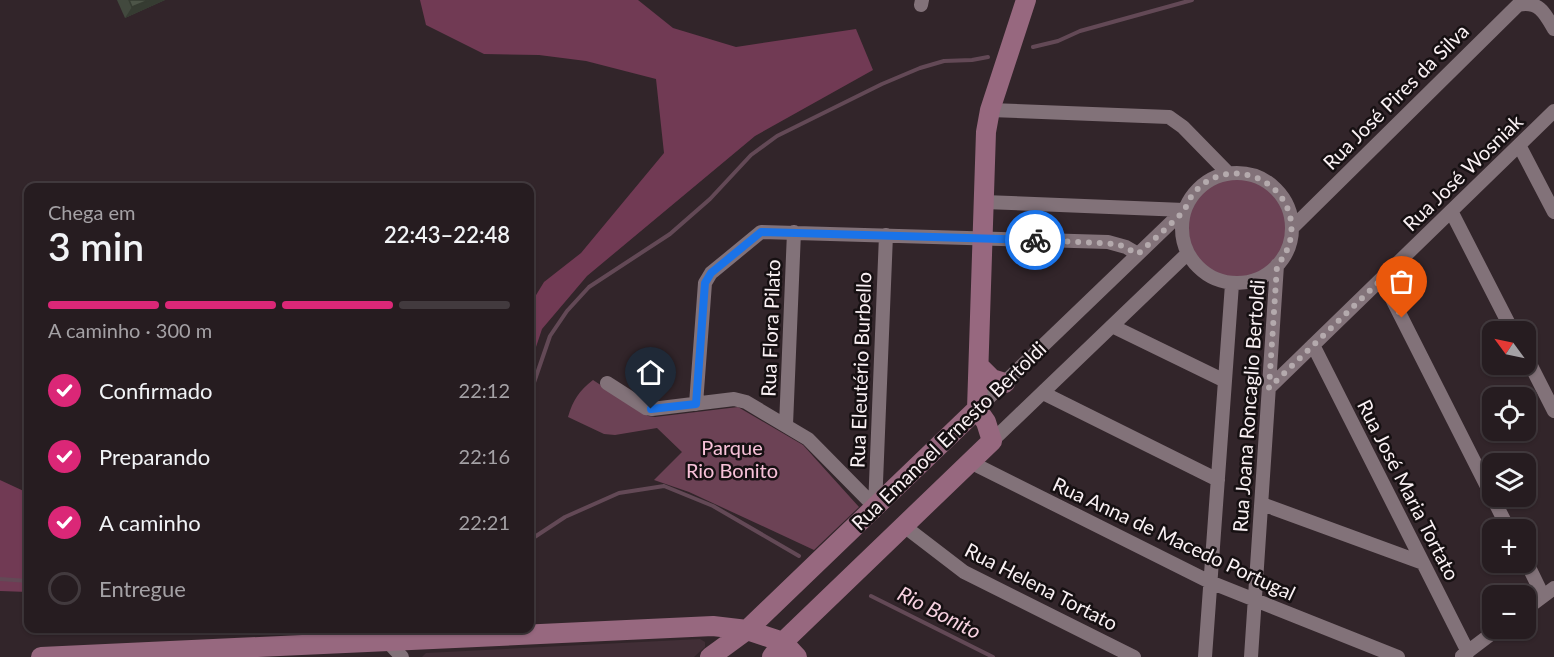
<!DOCTYPE html>
<html lang="pt">
<head>
<meta charset="utf-8">
<style>
	body { margin:0; font-family:Lato,sans-serif; background:#32292d; color:#f1f3f6; height:100vh; display:flex; flex-direction:column; font-size:22px; white-space:nowrap }
	* { box-sizing:border-box; margin:0 }
	p { font-size:20px; color:#a4a1a5 }
	.icon { flex:none; width:33px; height:33px; fill:none; stroke:currentColor; stroke-width:2; stroke-linecap:round; stroke-linejoin:round }
	.map { position:relative; flex:1; overflow:hidden }
	.panel { position:absolute; left:24px; top:183px; width:510px; height:450px; display:flex; flex-direction:column; background:#261c20; border-radius:12px; box-shadow:0 2px 4px #0004,0 0 0 2px #423a3e }
	.panel>* { flex:none }
	.needle { width:39px; rotate:303deg }
	.tools { position:absolute; left:1482px; top:321px; display:grid; gap:12px }
	.tools a { display:grid; place-items:center; width:54px; height:54px; border-radius:12px; background:#261c20; box-shadow:0 2px 4px #0004,0 0 0 2px #423a3e; font-size:30px }
	.pin { position:absolute; display:grid; place-items:center; width:51px; height:51px; color:#fff; margin:-62px -26px; border-radius:50% 50% 50% 0; rotate:-45deg; box-shadow:0 0 6px #0007 }
	.pin .icon { rotate:45deg }
	.courier { position:absolute; display:grid; place-items:center; width:60px; height:60px; margin:-30px; border:4px solid #1a73e8; border-radius:50%; background:#fff; color:#222; box-shadow:0 2px 8px #0007 }
	.summary em { font-style:normal; font-weight:600 }
	.summary div { display:flex; flex-direction:column-reverse }
	.summary { display:flex; align-items:center; justify-content:space-between; height:102px; padding:0 24px }
	h1 { font-size:39px; font-weight:600; line-height:45px }
	.bar { display:grid; grid-template-columns:repeat(4,1fr); gap:9px 6px; align-content:center; height:72px; padding:0 24px }
	.bar i { height:8px; border-radius:4px; background:#423a3e }
	.bar .active { background:#db2777 }
	.bar p { grid-column:span 4 }
	ol { padding:0 24px; list-style:none }
	li { display:flex; align-items:center; gap:18px; height:66px }
	li p { margin-inline-start:auto }
	li .icon { padding:6px; border-radius:50%; background:#db2777; color:#fff; stroke-width:4 }
	li:last-child { color:#a4a1a5 }
	li i { width:33px; height:33px; border:3px solid #423a3e; border-radius:50% }
	.map>svg:first-child { display:block }
	.built { fill:#412e36 }
	.green { fill:#6c4255 }
	.forest { fill:#713a54 }
	.lines { fill:none; stroke-linecap:round; stroke-linejoin:round }
	.stream { stroke:#634956; stroke-width:4 }
	.street { stroke:#827279; stroke-width:14 }
	.secondary { stroke:#97687f; stroke-width:20 }
	.wall { fill:#42493e }
	.shaded-wall { fill:#363c32 }
	.building { fill:#4d5548; stroke:#363c32; stroke-width:1.5 }
	.done { stroke:#b4aaad; stroke-width:6; stroke-dasharray:0 10.8 }
	.route { stroke:#1a73e8; stroke-width:8 }
	.labels { text-anchor:middle; stroke-width:5; stroke-linejoin:round; paint-order:stroke }
	.street-label { font-size:20px; fill:#faf1f4; stroke:#161012 }
	.park-label { font-size:20px; fill:#f7c1d8; stroke:#161012 }
	.water-label { font-size:21px; font-style:italic; fill:#f7d2e1; stroke:#161012 }
</style>
</head>
<body>
<div class="map">
<svg width="1554" height="657" viewBox="0 0 1554 657">
	<rect width="100%" height="100%" fill="#32252a"/>
	<path class="built" d="M700 639 705 642V647L694 657H422L426 653Z"/>
	<path class="green" d="M1188 228a49 49 0 1 1 98 0a49 49 0 1 1-98 0Z
		M593 380 648 416 655 417 738 407 803 445 859 507 814 550 689 492 654 480 682 452 657 428 615 435 604 434 568 417C573 400 579 391 593 380Z"/>
	<path class="forest" d="M420 0H638L673 28 736 47 856 29 873 70 755 136 587 276 542 329 530 365V305L544 282 581 253 664 153 656 79 586 61 539 55 484 54 426 25Z
		M0 480 28 493V592L0 591Z"/>
	<g class="lines">
		<path class="stream" d="M1033 47 1058 41 1080 31 1192 0
			M530 394 550 336 567 311 589 287 670 234 710 199 751 155 777 136 882 84 920 68 944 61 972 60 988 57
			M530 540 565 517 619 493 664 486 713 506 799 556
			M0 579 28 581
			M871 596 993 657"/>
		<path class="street" d="M921 5 922 0
			M990 110 1169 117 1183 127 1228 173
			M1519 145 1554 212
			M1182 228a55 55 0 1 1 110 0a55 55 0 1 1-110 0Z
			M984 202 1184 210
			M1451 211 1513 332
			M1292 228 1518 5C1538 0 1545 13 1554 29
			M1382 279 1509 530
			M1112 326 1225 381
			M1313 345 1468 652
			M1526 356 1554 411
			M607 383 646 408 652 409 734 399 746 402 808 439 875 507
			M1269 388 1554 111
			M1043 393 1218 480
			M696 404 705 283 711 273 761 232 1108 242 1126 247 1138 254
			M977 409 1184 210
			M786 425 794 232
			M992 441 1187 254
			M970 462 1210 582 1398 657
			M1262 504 1423 563
			M875 507 886 235
			M904 526 964 572 1134 657
			M1526 561 1543 596
			M1526 609 1554 588
			M387 641 402 657
			M1462 656 1499 628
			M1205 657 1232 284
			M1251 657 1277 265"/>
		<path class="secondary" d="M979 366 992 379 1005 383
			M977 409 986 132 990 110 1026 0
			M41 657 713 626 747 630 783 642 797 657
			M710 657 747 630 977 409
			M772 657 783 642 992 441 986 422 977 409"/>
	</g>
	<path class="wall" d="M117 0H165L125 18Z"/>
	<path class="shaded-wall" d="M149 0H165L125 18 132 7Z"/>
	<path class="building" d="M129 0H149L132 7Z"/>
	<g class="lines">
		<path class="done" d="M1035 240 1118 244 1138 254C1153 240 1168 227 1182 213 1186 208 1188 202 1191 197 1197 188 1207 180 1216 177 1257 162 1300 198 1290 241 1288 250 1283 258 1277 266L1269 388 1382 279 1402 318"/>
		<path class="route" d="M651 409 696 404 705 283 711 273 761 232 1035 240"/>
	</g>
	<g class="labels">
		<g class="street-label">
			<text transform="translate(1396 97) rotate(-45)" y="7">Rua José Pires da Silva</text>
			<text transform="translate(1463 173) rotate(-44)" y="7">Rua José Wosniak</text>
			<text transform="translate(771 328) rotate(-88)" y="7">Rua Flora Pilato</text>
			<text transform="translate(861 370) rotate(-88)" y="7">Rua Eleutério Burbello</text>
			<text transform="translate(1249 406) rotate(-86)" y="7">Rua Joana Roncaglio Bertoldi</text>
			<text transform="translate(949 436) rotate(-44)" y="7">Rua Emanoel Ernesto Bertoldi</text>
			<text transform="translate(1408 490) rotate(63)" y="7">Rua José Maria Tortato</text>
			<text transform="translate(1174 539) rotate(25)" y="7">Rua Anna de Macedo Portugal</text>
			<text transform="translate(1041 587) rotate(27)" y="7">Rua Helena Tortato</text>
		</g>
		<g class="park-label">
			<text x="732" y="455">Parque<tspan x="732" dy="23">Rio Bonito</tspan></text>
		</g>
		<g class="water-label">
			<text transform="translate(939 613) rotate(27)" y="7">Rio Bonito</text>
		</g>
	</g>
</svg>
<div class="tools">
<a><svg class="needle" viewBox="-14 -14 28 28"><path d="M0-13l5 13h-10z" fill="#e53935"/><path d="M0 13l5-13h-10z" fill="#a4a1a5"/></svg></a>
<a><svg class="icon" aria-label="locate" viewBox="0 0 24 24"><circle cx="12" cy="12" r="6"/><path d="M12 2v4M12 18v4M2 12h4M18 12h4"/></svg></a>
<a><svg class="icon" aria-label="layers" viewBox="0 0 24 24"><path d="M12 4l9 5-9 5-9-5zM3 14l9 5 9-5"/></svg></a>
<a>+</a>
<a>−</a>
</div>
<div class="pin" style="left:1402px;top:318px;background:#ea580c"><svg class="icon" aria-label="bag" viewBox="0 0 24 24"><path d="M5 8h14l-1 12H6zM9 8a3 3 0 0 1 6 0"/></svg></div>
<div class="pin" style="left:651px;top:409px;background:#1f2937"><svg class="icon" aria-label="home" viewBox="0 0 24 24"><path d="M3 11l9-7 9 7M6 9v11h12V9"/></svg></div>
<div class="courier" style="left:1035px;top:240px"><svg class="icon" aria-label="bike" viewBox="0 0 24 24"><circle cx="6" cy="16" r="4"/><circle cx="18" cy="16" r="4"/><path d="M6 16l4-8h5l3 8M10 8l3 8H6M13 5h3"/></svg></div>
<section class="panel">
<div class="summary"><div><h1>3 min</h1><p>Chega em</p></div><em>22:43–22:48</em></div>
<div class="bar"><i class="active"></i><i class="active"></i><i class="active"></i><i></i><p>A caminho · 300 m</p></div>
<ol>
<li><svg class="icon" aria-label="check" viewBox="0 0 24 24"><path d="M5 12l5 5 9-10"/></svg>Confirmado<p>22:12</p></li>
<li><svg class="icon" aria-label="check" viewBox="0 0 24 24"><path d="M5 12l5 5 9-10"/></svg>Preparando<p>22:16</p></li>
<li><svg class="icon" aria-label="check" viewBox="0 0 24 24"><path d="M5 12l5 5 9-10"/></svg>A caminho<p>22:21</p></li>
<li><i></i>Entregue</li>
</ol>
</section>
</div>
</body>
</html>
